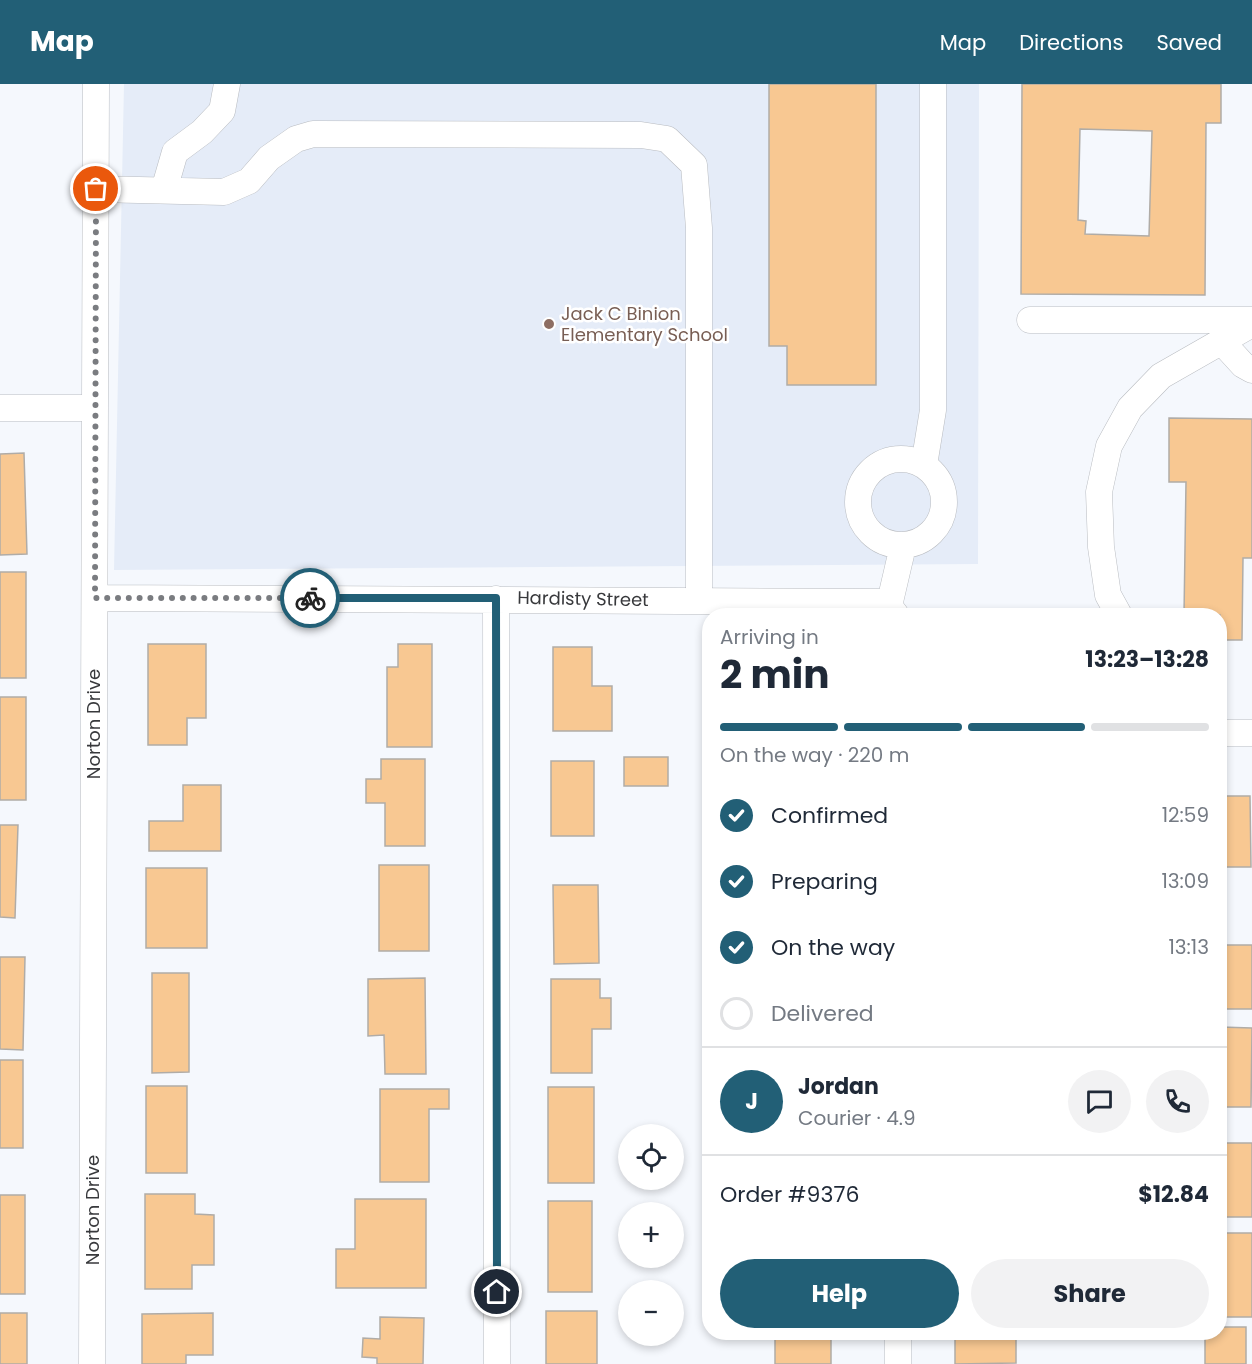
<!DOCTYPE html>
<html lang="en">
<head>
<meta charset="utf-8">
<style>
	body { margin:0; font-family:Poppins,sans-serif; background:#f2f2f3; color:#1f2937; height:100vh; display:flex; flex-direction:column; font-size:22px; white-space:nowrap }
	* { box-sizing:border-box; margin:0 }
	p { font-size:20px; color:#747a83 }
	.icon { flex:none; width:33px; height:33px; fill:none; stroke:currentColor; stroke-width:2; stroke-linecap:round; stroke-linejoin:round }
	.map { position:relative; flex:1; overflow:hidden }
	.details { position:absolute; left:702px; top:524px; width:525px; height:732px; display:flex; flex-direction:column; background:#fff; border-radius:24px; box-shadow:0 3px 9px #0003 }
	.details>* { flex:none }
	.controls { position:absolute; left:618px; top:1040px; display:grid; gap:12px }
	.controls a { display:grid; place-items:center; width:66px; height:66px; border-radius:50%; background:#fff; box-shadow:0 3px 9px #0003; font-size:30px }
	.pin { position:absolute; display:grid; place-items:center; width:51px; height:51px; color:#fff; margin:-26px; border:3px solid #fff; border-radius:50%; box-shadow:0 2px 6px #0007 }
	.courier { position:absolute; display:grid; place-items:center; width:60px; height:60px; margin:-30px; border:4px solid #225f76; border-radius:50%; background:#fff; color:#222; box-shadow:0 2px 8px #0007 }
	.head em { font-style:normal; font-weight:700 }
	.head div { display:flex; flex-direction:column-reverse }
	.head { display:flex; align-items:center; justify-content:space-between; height:102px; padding:0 18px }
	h1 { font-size:39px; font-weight:700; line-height:45px }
	.bar { display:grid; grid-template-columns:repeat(4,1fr); gap:9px 6px; align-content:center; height:72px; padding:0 18px }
	.bar i { height:8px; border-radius:4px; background:#e0e1e3 }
	.bar .selected { background:#225f76 }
	.bar p { grid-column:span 4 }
	.line { display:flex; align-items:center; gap:15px; padding:0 18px; border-top:2px solid #e0e1e3 }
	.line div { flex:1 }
	.round { display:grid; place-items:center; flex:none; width:63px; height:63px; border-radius:32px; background:#f2f2f3 }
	ol { padding:0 18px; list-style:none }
	li { display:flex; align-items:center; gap:18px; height:66px }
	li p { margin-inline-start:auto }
	li .icon { padding:6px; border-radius:50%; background:#225f76; color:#fff; stroke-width:4 }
	li:last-child { color:#747a83 }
	li i { width:33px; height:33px; border:3px solid #e0e1e3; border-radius:50% }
	.primary-button { display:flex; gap:12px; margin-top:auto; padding:12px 18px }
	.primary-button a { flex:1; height:69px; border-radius:36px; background:#225f76; color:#fff; font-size:24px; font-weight:700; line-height:69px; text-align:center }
	.primary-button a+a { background:#f2f2f3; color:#1f2937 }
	header { display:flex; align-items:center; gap:36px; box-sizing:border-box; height:84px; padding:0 30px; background:#225f76; color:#fff }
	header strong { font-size:28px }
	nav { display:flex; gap:33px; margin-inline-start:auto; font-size:21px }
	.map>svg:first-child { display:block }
	.built { fill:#e5ecf8 }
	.building { fill:#f8c892; stroke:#b0aca7; stroke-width:1.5; fill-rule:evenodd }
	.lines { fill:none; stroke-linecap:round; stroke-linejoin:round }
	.minor-casing { stroke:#b9bcc1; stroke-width:27 }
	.minor { stroke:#fff; stroke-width:26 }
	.done { stroke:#7a7c80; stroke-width:6; stroke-dasharray:0 10.8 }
	.route { stroke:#225f76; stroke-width:8 }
	.education-dot { fill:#8d6e63; stroke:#fff; stroke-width:2 }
	.labels { text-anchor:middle; stroke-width:5; stroke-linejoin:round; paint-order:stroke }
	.education-label { font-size:18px; fill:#785e54; stroke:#fff; text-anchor:start }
	.street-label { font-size:18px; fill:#38393c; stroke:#fff }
</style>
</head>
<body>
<header>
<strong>Map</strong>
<nav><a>Map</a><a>Directions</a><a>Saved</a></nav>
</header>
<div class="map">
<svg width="1252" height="1280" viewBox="0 0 1252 1280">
	<rect width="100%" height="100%" fill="#f5f8fd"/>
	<path class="built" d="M124 0H979L978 480 114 486Z"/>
	<path class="building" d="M769 0H876V301H787V262H769Z
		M1022 0H1221V39H1206L1205 211 1021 210ZM1080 45 1152 47 1149 152 1085 150 1086 137 1078 136Z
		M1169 334 1252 335V474H1243L1242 556H1220V531H1184L1186 398H1169Z
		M24 369 27 470 0 471V370Z
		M0 488H26V594H0Z
		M148 560H206V634H187V661H148Z
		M398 560H432V663H387V583H398Z
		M553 563H592V602H612V647H553Z
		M0 613H26V716H0Z
		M624 673H668V702H624Z
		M381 675H425V762H385V719H366V695H381Z
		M551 677H594V752H551Z
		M183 701H221V767H149V737H183Z
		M1220 712H1250L1251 783H1220Z
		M0 741H18L15 834 0 833Z
		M379 781H429V867H379Z
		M146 784H207V864H146Z
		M553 801H598L599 879 554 880Z
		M1220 861H1252V925H1220Z
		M0 873H25L23 966 0 965Z
		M152 889H189V988L152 989Z
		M425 894 426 990H385L384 951 368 952V895Z
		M551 895H600V914H611V945H592V989H551Z
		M1220 943 1252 944 1251 1023H1220Z
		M0 976H23V1064H0Z
		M146 1002H187V1089H146Z
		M548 1003H594V1099H548Z
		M380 1005H449V1025H429V1098H380Z
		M1220 1059H1252V1133H1220Z
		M145 1110H195V1130L214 1131V1181H192V1205H145Z
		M0 1111H25V1210H0Z
		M355 1115H426V1204H336V1165H355Z
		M548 1117H592V1208H548Z
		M1220 1149H1252V1233H1220Z
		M546 1227H597V1280H546Z
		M0 1229H27V1280H0Z
		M213 1229V1271H186V1280H142V1230Z
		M380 1233 424 1234 423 1280H377V1274L362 1273 363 1254 380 1255Z
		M1220 1243H1246V1280H1205V1248H1220Z
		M775 1248H831V1280H775Z
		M955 1248H1016V1279L955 1280Z"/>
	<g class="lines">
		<g class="minor-casing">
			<path id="minor" d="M96 105 224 108 249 97 269 74 296 55 313 50 641 51 667 55 694 81 699 144V516
				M164 106 175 68 202 48 222 27 227 0
				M1030 236H1252
				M1222 258 1243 281 1252 286
				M0 324H95
				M858 418a43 43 0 1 1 86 0a43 43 0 1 1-86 0Z
				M924 381 933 326V0
				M95 514 882 518 889 522 896 531
				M496 515 497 1280
				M889 522 903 462
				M1119 531 1108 511 1101 463 1099 408 1109 362 1130 324 1161 292 1252 240
				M1220 649H1252
				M92 1280 96 0
				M898 1280V1248"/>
		</g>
		<use href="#minor" class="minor"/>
	</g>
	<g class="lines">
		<path class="done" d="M96 105 95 514H310"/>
		<path class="route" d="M310 514H496L497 1208"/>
	</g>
	<circle class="education-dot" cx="549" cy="240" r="6"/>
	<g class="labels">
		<g class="education-label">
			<text x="561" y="236">Jack C Binion<tspan x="561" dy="21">Elementary School</tspan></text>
		</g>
		<g class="street-label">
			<text transform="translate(583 515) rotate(1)" y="6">Hardisty Street</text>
			<text transform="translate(94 640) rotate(-90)" y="6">Norton Drive</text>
			<text transform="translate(93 1126) rotate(-90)" y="6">Norton Drive</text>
		</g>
	</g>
</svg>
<div class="controls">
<a><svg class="icon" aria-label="locate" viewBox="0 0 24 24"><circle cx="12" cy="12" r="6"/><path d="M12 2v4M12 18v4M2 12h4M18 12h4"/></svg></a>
<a>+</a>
<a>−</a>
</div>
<div class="pin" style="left:96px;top:105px;background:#ea580c"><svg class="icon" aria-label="bag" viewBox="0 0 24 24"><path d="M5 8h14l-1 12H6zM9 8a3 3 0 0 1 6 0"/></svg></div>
<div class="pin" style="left:497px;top:1208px;background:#1f2937"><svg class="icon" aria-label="home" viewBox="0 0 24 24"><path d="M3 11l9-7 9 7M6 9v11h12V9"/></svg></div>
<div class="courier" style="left:310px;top:514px"><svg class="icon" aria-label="bike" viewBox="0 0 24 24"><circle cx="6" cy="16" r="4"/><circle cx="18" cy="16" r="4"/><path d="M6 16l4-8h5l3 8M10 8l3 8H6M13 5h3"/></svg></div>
<section class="details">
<div class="head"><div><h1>2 min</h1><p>Arriving in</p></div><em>13:23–13:28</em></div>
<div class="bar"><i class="selected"></i><i class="selected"></i><i class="selected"></i><i></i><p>On the way · 220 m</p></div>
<ol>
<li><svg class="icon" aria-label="check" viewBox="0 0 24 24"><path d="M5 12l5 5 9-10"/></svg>Confirmed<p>12:59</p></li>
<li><svg class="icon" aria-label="check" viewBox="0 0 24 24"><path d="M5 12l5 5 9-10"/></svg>Preparing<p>13:09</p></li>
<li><svg class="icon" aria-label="check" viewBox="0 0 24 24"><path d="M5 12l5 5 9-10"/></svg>On the way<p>13:13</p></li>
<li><i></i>Delivered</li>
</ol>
<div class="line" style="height:108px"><b class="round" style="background:#225f76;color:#fff">J</b><div><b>Jordan</b><p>Courier · 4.9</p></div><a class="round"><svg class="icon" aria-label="chat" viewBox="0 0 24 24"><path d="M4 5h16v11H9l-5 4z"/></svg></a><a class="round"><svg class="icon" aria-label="phone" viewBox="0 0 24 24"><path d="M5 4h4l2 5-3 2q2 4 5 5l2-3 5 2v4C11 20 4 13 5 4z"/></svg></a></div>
<div class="line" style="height:78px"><div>Order #9376</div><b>$12.84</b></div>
<div class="primary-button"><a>Help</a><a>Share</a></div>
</section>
</div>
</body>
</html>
